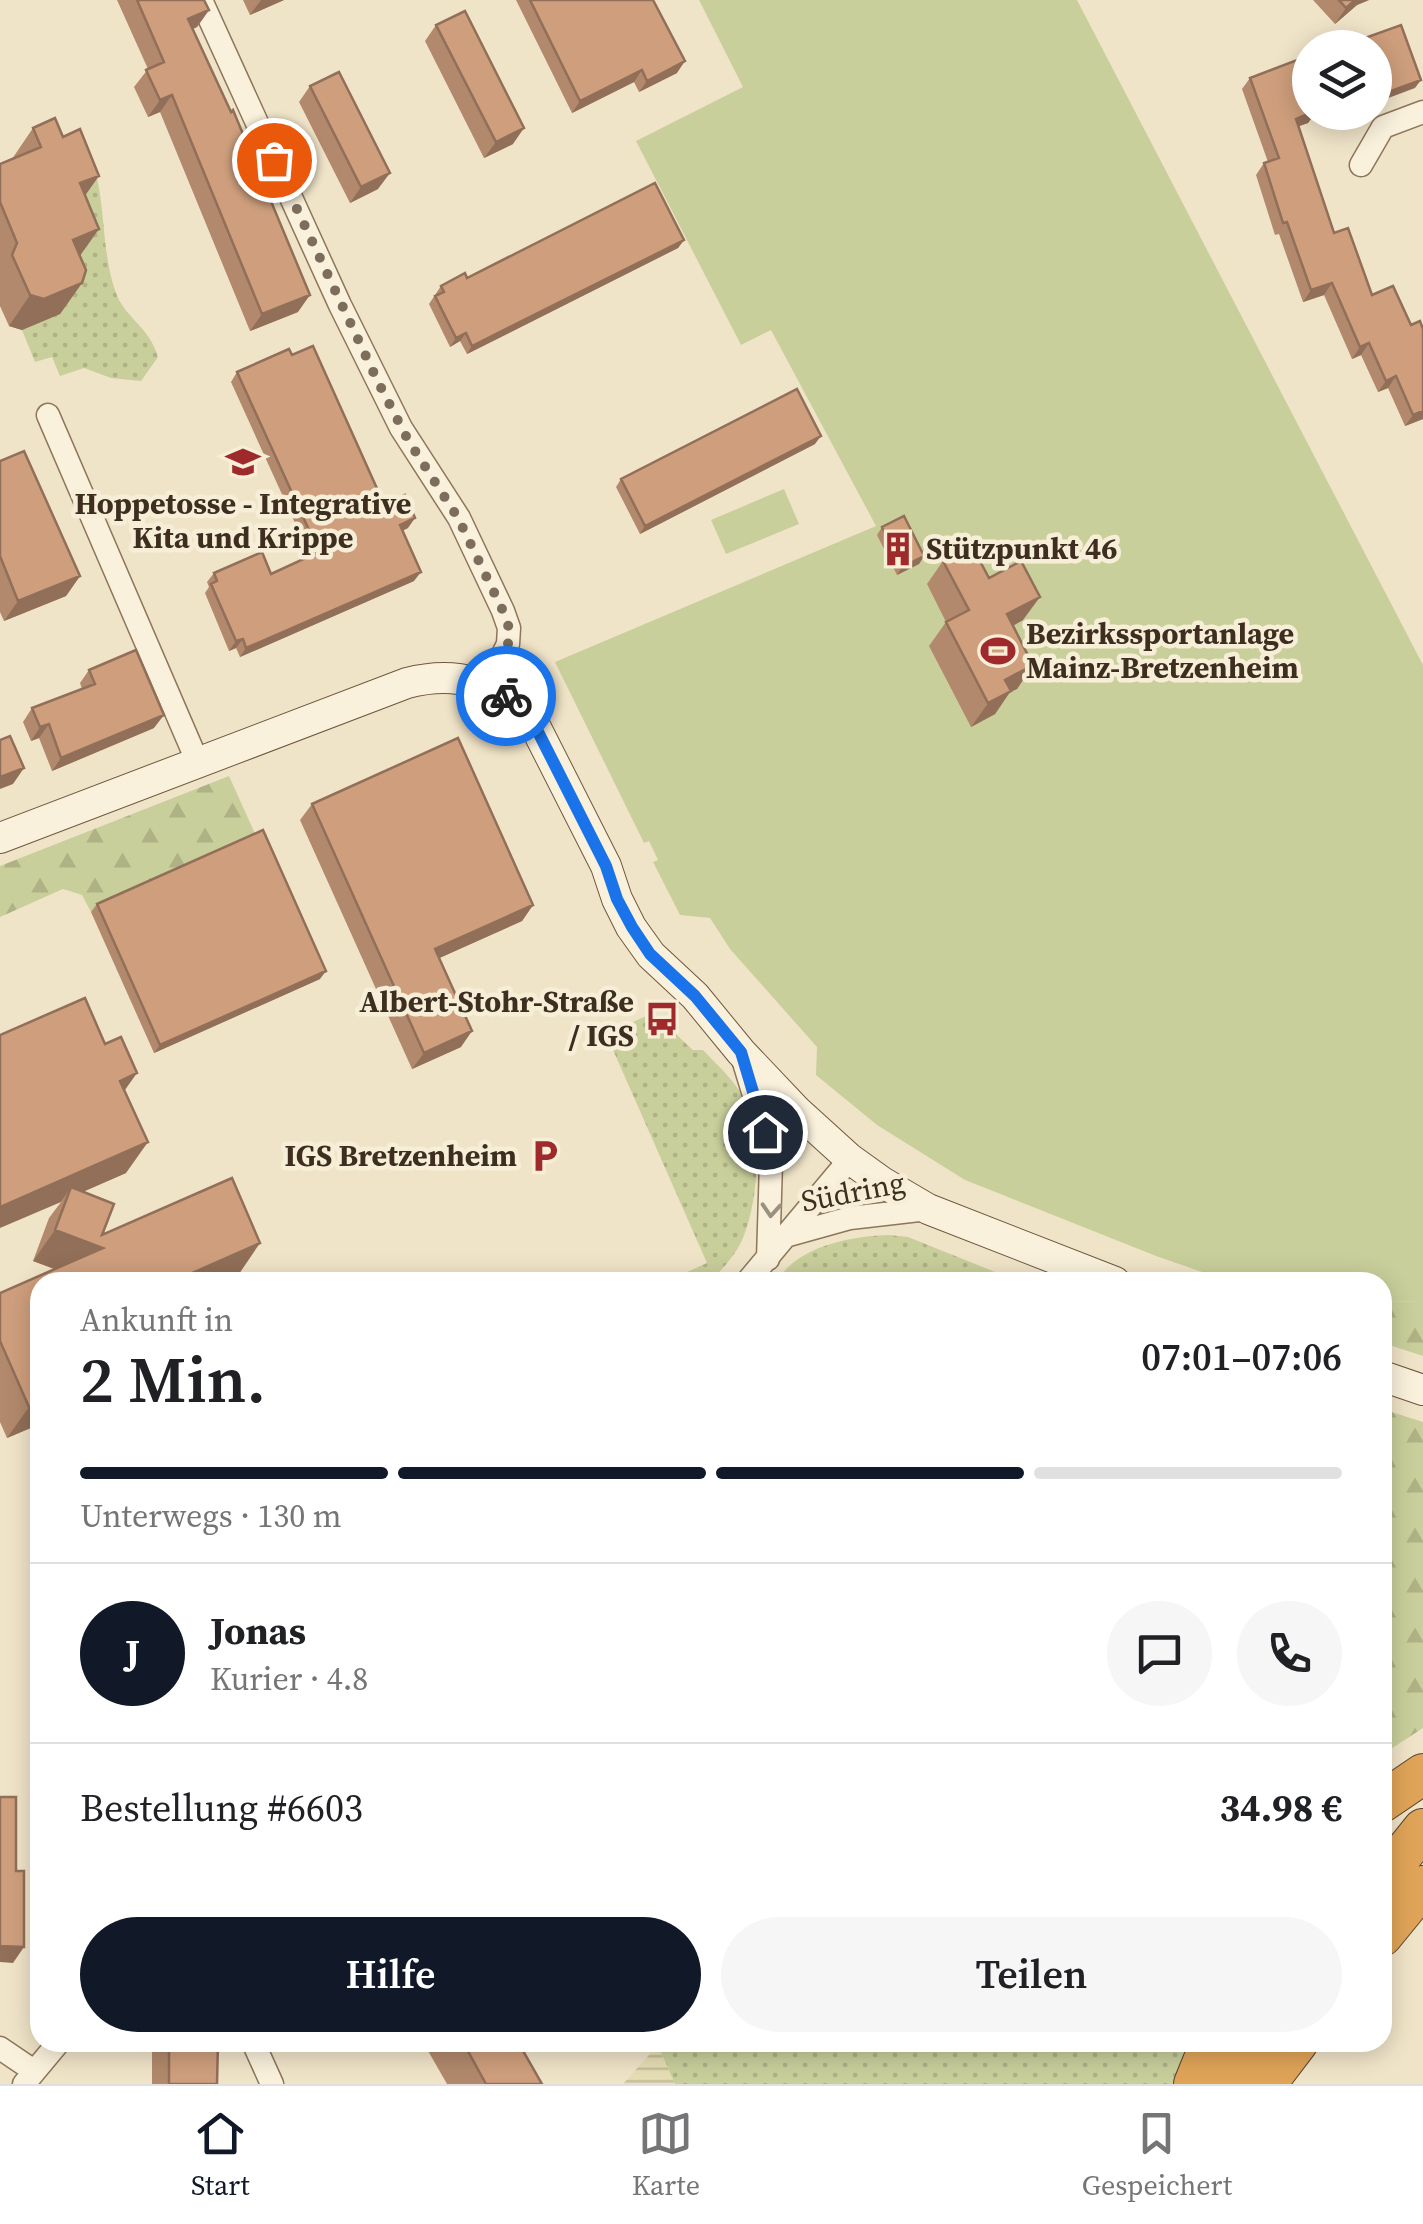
<!DOCTYPE html>
<html lang="de">
<head>
<meta charset="utf-8">
<style>
	body { margin:0; font-family:"Source Serif 4",serif; background:#f6f6f6; color:#202124; height:100vh; display:flex; flex-direction:column; font-size:38px; white-space:nowrap }
	* { box-sizing:border-box; margin:0 }
	p { font-size:32px; color:#757577 }
	.icon { flex:none; width:55px; height:55px; fill:none; stroke:currentColor; stroke-width:2; stroke-linecap:round; stroke-linejoin:round }
	.map { position:relative; flex:1; overflow:hidden }
	.panel { position:absolute; left:30px; top:1272px; width:1362px; height:780px; display:flex; flex-direction:column; background:#fff; border-radius:30px; box-shadow:0 5px 25px #0003 }
	.panel>* { flex:none }
	.buttons { position:absolute; left:1292px; top:30px; display:grid; gap:20px }
	.buttons a { display:grid; place-items:center; width:100px; height:100px; border-radius:50%; background:#fff; box-shadow:0 5px 25px #0003; font-size:50px }
	.pin { position:absolute; display:grid; place-items:center; width:85px; height:85px; color:#fff; margin:-42px; border:5px solid #fff; border-radius:50%; box-shadow:0 2px 10px #0007 }
	.courier { position:absolute; display:grid; place-items:center; width:100px; height:100px; margin:-50px; border:8px solid #1a73e8; border-radius:50%; background:#fff; color:#222; box-shadow:0 2px 12px #0007 }
	.headline em { font-style:normal; font-weight:600 }
	.headline div { display:flex; flex-direction:column-reverse }
	.headline { display:flex; align-items:center; justify-content:space-between; height:170px; padding:0 50px }
	h1 { font-size:65px; font-weight:600; line-height:75px }
	.bar { display:grid; grid-template-columns:repeat(4,1fr); gap:15px 10px; align-content:center; height:120px; padding:0 50px }
	.bar i { height:12px; border-radius:8px; background:#e0e0e0 }
	.bar .current { background:#111827 }
	.bar p { grid-column:span 4 }
	.line { display:flex; align-items:center; gap:25px; padding:0 50px; border-top:2px solid #e0e0e0 }
	.line div { flex:1 }
	.round { display:grid; place-items:center; flex:none; width:105px; height:105px; border-radius:52px; background:#f6f6f6 }
	.button { display:flex; gap:20px; margin-top:auto; padding:20px 50px }
	.button a { flex:1; height:115px; border-radius:60px; background:#111827; color:#fff; font-size:40px; font-weight:600; line-height:115px; text-align:center }
	.button a+a { background:#f6f6f6; color:#202124 }
	.dock { display:flex; justify-content:space-around; align-items:center; height:140px; border-top:2px solid #e0e0e0; background:#fff; font-size:28px; color:#757577 }
	.dock a { display:grid; justify-items:center; gap:5px }
	.dock .current { color:#111827 }
	.map>svg:first-child { display:block }
	.farmland { fill:url(#farmland-rules) }
	.grass { fill:url(#grass-dots) }
	.forest { fill:url(#forest-firs) }
	.pitch { fill:#c9cf9b }
	.lines { fill:none; stroke-linecap:round; stroke-linejoin:round }
	.street-casing { stroke:#8d765c; stroke-width:25 }
	.secondary-casing { stroke:#6f573f; stroke-width:32 }
	.highway-casing { stroke:#5b4430; stroke-width:42 }
	.street { stroke:#faf1dc; stroke-width:22 }
	.secondary { stroke:#faf1dc; stroke-width:30 }
	.highway { stroke:#e0a458; stroke-width:40 }
	.wall { fill:#b2896c }
	.shaded-wall { fill:#916f58 }
	.building { fill:#cf9f7d; stroke:#916f58; stroke-width:2.5 }
	.oneway { stroke:#9c907e }
	.done { stroke:#7c6e5b; stroke-width:10; stroke-dasharray:0 18 }
	.route { stroke:#1a73e8; stroke-width:12 }
	.labels { text-anchor:middle; stroke-width:9; stroke-linejoin:round; paint-order:stroke }
	.poi-label { font-size:30px; font-weight:bold; fill:#3d2e20; stroke:#f7eed8; text-anchor:start }
	.street-label { font-size:30px; fill:#3d2e20; stroke:#f7eed8 }
</style>
</head>
<body>
<div class="map">
<svg width="1423" height="2084" viewBox="0 0 1423 2084">
	<defs>
		<pattern id="farmland-rules" width="6" height="5" patternUnits="userSpaceOnUse" patternTransform="scale(2.5)"><rect width="6" height="5" fill="#e6deb5"/><path d="M0 2.5h6" fill="none" stroke="#c6bf9b"/></pattern>
		<pattern id="grass-dots" width="8" height="8" patternUnits="userSpaceOnUse" patternTransform="scale(2.5)"><rect width="8" height="8" fill="#c9cf9b"/><path d="M2 2h.1M6 6h.1" fill="none" stroke="#aeb285" stroke-width="1.8" stroke-linecap="round"/></pattern>
		<pattern id="forest-firs" width="22" height="20" patternUnits="userSpaceOnUse" patternTransform="scale(2.5)"><rect width="22" height="20" fill="#c9cf9b"/><path d="M5 1l3.5 6h-7zM16 11l3.5 6h-7z" fill="#aeb285"/></pattern>
	</defs>
	<rect width="100%" height="100%" fill="#f0e4c8"/>
	<path class="farmland" d="M658 2045 675 2084H623Z"/>
	<path class="grass" d="M87 147C108 193 99 246 116 293 125 318 149 326 158 357L141 381 111 378 84 368 60 376 52 357 35 362 22 330 60 313Z
		M653 1013 693 1050H703C719 1067 738 1083 747 1105 762 1143 758 1201 743 1238 736 1255 722 1269 710 1282H665L707 1263 606 1034Z
		M889 1235 908 1237 1020 1282H915L901 1272 894 1282H880L879 1272H797L796 1282 777 1281C798 1246 851 1236 889 1235Z
		M661 2042 1197 2043 1181 2084H675L658 2045Z"/>
	<path class="forest" d="M229 776 257 838 91 912 82 895 63 889 0 917V866Z
		M1423 1301V1356L1383 1343V1302Z
		M1382 1409 1423 1422V1728L1383 1754Z"/>
	<path class="pitch" d="M699 0H1077L1423 665V1301L1383 1302 1382 1282H1231L1156 1256 965 1180 877 1125 816 1075 817 1047 730 949 710 918 680 915 653 862 658 860 649 841 644 843 555 662 876 526 771 330 741 345 636 141 743 87Z
		M784 489 799 524 726 554 711 520Z"/>
	<g class="lines">
		<g class="street-casing">
			<path id="street" d="M201 0 340 305 401 428 459 518 503 611 509 628 508 644 488 685
				M1361 165 1383 127 1423 112
				M48 415 198 763
				M742 1056 765 1131 771 1163 768 1259
				M789 1235 850 1218 928 1209
				M747 1282 850 1159
				M253 2042 272 2084
				M0 2048 34 2071
				M24 2084 59 2042"/>
		</g>
		<g class="secondary-casing">
			<path id="secondary" d="M0 838 407 683C457 670 496 682 532 720L606 866 617 899 631 927 651 955 695 996 741 1052 796 1110 850 1159 882 1182 928 1209 1115 1282
				M1382 1376 1423 1390"/>
		</g>
		<g class="highway-casing">
			<path id="highway" d="M1382 1802 1423 1774
				M1382 1880 1423 1829
				M1382 1936 1423 1886
				M1194 2084 1211 2042
				M1222 2084 1255 2042
				M1266 2084 1298 2042"/>
		</g>
		<use href="#street" class="street"/>
		<use href="#secondary" class="secondary"/>
		<use href="#highway" class="highway"/>
	</g>
	<path class="wall" d="M117 0H204L209 10 197 27 193 29 298 312 250 331 160 112 148 117 134 87 148 69Z
		M243 0H284L250 15Z
		M516 0H653L677 73 639 92 634 82 572 113Z
		M1313 0H1369L1357 5 1335 24Z
		M436 25 513 144 484 158 425 41Z
		M1250 78 1316 112 1308 123 1299 126 1334 233 1372 295 1411 325 1423 329V419L1405 426 1388 388 1378 392 1361 355 1352 359 1324 295 1303 302 1279 234 1275 235 1256 175 1264 163 1268 162 1242 89Z
		M310 86 378 189 350 203 299 102Z
		M33 128 85 196 80 256 82 283 60 314 22 330 9 326 0 306V164L12 159Z
		M684 240 678 248 467 354 460 341 450 347 429 304 441 286 467 278Z
		M237 372 408 528 402 531 414 581 240 657 236 648 229 651 205 593 209 587 207 582 214 573 271 574 310 556 231 382Z
		M815 444 640 534 616 487 621 479Z
		M0 461 80 576 66 596 4 621 0 612Z
		M882 527 924 556 919 564 897 575 877 535Z
		M943 561 989 578 1023 620 1013 626 1033 665 1017 689 1010 692 995 714 971 727 929 646 946 622 927 584Z
		M89 670 154 728 52 771 39 738 31 741 23 722 32 708 82 689 80 683Z
		M312 804 533 905 522 921 439 958 461 1047 412 1069 300 820Z
		M97 904 320 979 154 1053 91 912Z
		M125 1091 126 1173 83 1192 102 1235 239 1274 40 1282V1424L7 1438 0 1422V1293L55 1269 33 1261 49 1218 61 1202Z
		M152 2042H218L217 2084H152Z
		M423 2042H518L542 2084H447Z"/>
	<path class="shaded-wall" d="M261 0H284L250 15Z
		M1355 0H1369L1357 5 1335 24 1346 8Z
		M209 10 197 27 176 36 188 19Z
		M685 61 677 73 639 92 647 81Z
		M642 70 634 82 572 113 580 101Z
		M1421 80 1415 88 1375 103V97Z
		M172 95 160 112 148 117 160 100Z
		M1316 112 1308 123 1288 130 1296 119Z
		M524 128 513 144 484 158 496 142Z
		M390 173 378 189 350 203 361 187Z
		M99 176 77 207 80 183Z
		M99 229 77 260 73 240Z
		M684 240 678 248 467 354 472 346Z
		M82 283 60 314 22 330 9 326 30 295Z
		M1332 283 1324 295 1303 302 1311 290Z
		M310 295 298 312 250 331 262 314Z
		M466 333 460 341 450 347 456 338Z
		M1369 343 1361 355 1352 359 1360 347Z
		M1396 376 1388 388 1378 392 1386 381Z
		M1423 411V419L1405 426 1413 415Z
		M821 436 815 444 640 534 645 526Z
		M415 518 408 528 393 535 400 525Z
		M924 556 919 564 897 575 902 567Z
		M421 572 414 581 240 657 246 648Z
		M80 576 66 596 4 621 18 601Z
		M1040 597 1023 620 990 638 1007 614Z
		M243 639 236 648 229 651 236 641Z
		M1033 665 1017 689 1010 692 995 714 971 727 1005 680Z
		M164 715 154 728 52 771 61 758Z
		M49 724 39 738 31 741 40 727Z
		M24 768 13 784 0 789V777Z
		M533 905 522 921 424 965 435 949Z
		M326 971 320 979 154 1053 160 1045Z
		M472 1031 461 1047 412 1069 424 1053Z
		M137 1073 115 1104 120 1081Z
		M148 1142 126 1173 66 1199 71 1187 61 1202 0 1228V1207Z
		M55 1230 103 1248 81 1279 33 1261Z
		M260 1243 239 1274 220 1282H172Z
		M40 1402V1424L7 1438 29 1407Z
		M0 1946 24 1947 13 1963 0 1962Z"/>
	<path class="building" d="M137 0H204L209 10 188 19 231 112 233 110 310 295 262 314 172 95 160 100 146 70 164 62Z
		M530 0H653L685 61 647 81 642 70 580 101Z
		M1339 0H1355L1346 8Z
		M465 11 524 128 496 142 436 25Z
		M1401 25 1421 80 1375 97V48H1353L1351 43Z
		M1297 60 1310 94V112H1313L1296 119 1334 233 1348 228 1372 295 1393 286 1411 325 1420 321 1423 329V411L1413 415 1396 376 1386 381 1369 343 1360 347 1332 283 1311 290 1287 222 1283 223 1264 163 1279 158 1250 78Z
		M339 72 390 173 361 187 310 86Z
		M55 118 63 137 80 129 99 176 80 183 99 229 73 240 86 270 82 283 44 299 30 295 12 255 17 243 0 202V164L41 147 33 128Z
		M655 183 684 240 472 346 466 333 456 338 435 296 444 292 441 286 465 273 467 278Z
		M313 346 384 504 405 495 415 518 400 525 421 572 246 648 243 639 236 641 211 584 217 581 214 573 262 552 271 574 319 552 237 372 289 349 292 355Z
		M797 389 821 436 645 526 621 479Z
		M24 451 80 576 18 601 0 556V461Z
		M904 516 924 556 902 567 882 527Z
		M972 546 989 578 1021 561 1040 597 1007 614 1033 665 1005 680 1011 691 988 703 946 622 969 610 943 561Z
		M136 650 164 715 61 758 49 724 40 727 32 708 95 684 89 670Z
		M10 736 24 768 0 777V740Z
		M458 738 533 905 435 949 472 1031 424 1053 312 804Z
		M263 830 326 971 160 1045 97 904Z
		M85 998 105 1044 121 1037 137 1073 120 1081 148 1142 0 1207V1035Z
		M232 1178 260 1243 172 1282H40V1402L29 1407 0 1341V1293L103 1248 55 1230 71 1187 114 1204 102 1235Z
		M0 1797H16V1871H24V1947L0 1946Z
		M169 2042H218L217 2084H169Z
		M463 2042H518L542 2084H486Z"/>
	<defs><path id="oneway-chevron" d="M-2-3.5L2.5 0L-2 3.5" fill="none" stroke-width="1.6" stroke-linecap="round" stroke-linejoin="round" transform="scale(2.5)"/></defs>
	<use class="oneway" href="#oneway-chevron" transform="translate(771 1210) rotate(94)"/>
	<g class="lines">
		<path class="done" d="M274 160 378 382 408 440 458 518 503 611 509 628 508 644 488 685 506 696"/>
		<path class="route" d="M506 696 532 720 606 866 617 899 632 927 650 954 695 996 741 1052 765 1132"/>
	</g>
	<defs>
		<g id="school-bare" transform="scale(2.7)"><path d="M0-5L7-2L0 1L-7-2ZM-4 1L0 2.5L4 1V4Q0 6-4 4Z" fill="#9e2a2b" stroke="#f7eed8" stroke-width="2.5" paint-order="stroke"/></g>
		<g id="building-bare" transform="scale(2.7)"><path d="M-4-6H4V6H1V3H-1V6H-4ZM-2.5-4.3h1.7v1.8h-1.7ZM.8-4.3h1.7v1.8H.8ZM-2.5-1h1.7V.8h-1.7ZM.8-1h1.7V.8H.8Z" fill="#9e2a2b" stroke="#f7eed8" stroke-width="2.5" paint-order="stroke"/></g>
		<g id="stadium-bare" transform="scale(2.7)"><path d="M0-5a6.5 5 0 1 0 0 10a6.5 5 0 1 0 0-10ZM-3.5-1.8h7v3.6h-7Z" fill="#9e2a2b" stroke="#f7eed8" stroke-width="2.5" paint-order="stroke"/></g>
		<g id="bus-bare" transform="scale(2.7)"><path d="M-5-6H5V4H4V6H2V4H-2V6H-4V4H-5ZM-3.5-4V0h7V-4ZM-3.5 1.2v1.5H-2V1.2ZM2 1.2v1.5H3.5V1.2Z" fill="#9e2a2b" stroke="#f7eed8" stroke-width="2.5" paint-order="stroke"/></g>
		<g id="parking-bare" transform="scale(2.7)"><path d="M-3.5-5.5H1a3.5 3.5 0 0 1 0 7H-1V5.5H-3.5ZM-1-3.4V-.6H.8a1.4 1.4 0 0 0 0-2.8Z" fill="#9e2a2b" stroke="#f7eed8" stroke-width="2.5" paint-order="stroke"/></g>
	</defs>
	<g fill-rule="evenodd">
		<use href="#school-bare" x="243" y="462"/>
		<use href="#building-bare" x="898" y="549"/>
		<use href="#stadium-bare" x="998" y="651"/>
		<use href="#bus-bare" x="662" y="1019"/>
		<use href="#parking-bare" x="545" y="1156"/>
	</g>
	<g class="labels">
		<g class="poi-label">
			<text x="243" y="514" text-anchor="middle">Hoppetosse - Integrative<tspan x="243" dy="34">Kita und Krippe</tspan></text>
			<text x="926" y="559">Stützpunkt 46</text>
			<text x="1026" y="644">Bezirkssportanlage<tspan x="1026" dy="34">Mainz-Bretzenheim</tspan></text>
			<text x="634" y="1012" text-anchor="end">Albert-Stohr-Straße<tspan x="634" dy="34">/ IGS</tspan></text>
			<text x="517" y="1166" text-anchor="end">IGS Bretzenheim</text>
		</g>
		<g class="street-label">
			<text transform="translate(853 1192) rotate(-11)" y="10">Südring</text>
		</g>
	</g>
</svg>
<div class="buttons">
<a><svg class="icon" aria-label="layers" viewBox="0 0 24 24"><path d="M12 4l9 5-9 5-9-5zM3 14l9 5 9-5"/></svg></a>
</div>
<div class="pin" style="left:274px;top:160px;background:#ea580c"><svg class="icon" aria-label="bag" viewBox="0 0 24 24"><path d="M5 8h14l-1 12H6zM9 8a3 3 0 0 1 6 0"/></svg></div>
<div class="pin" style="left:765px;top:1132px;background:#1f2937"><svg class="icon" aria-label="home" viewBox="0 0 24 24"><path d="M3 11l9-7 9 7M6 9v11h12V9"/></svg></div>
<div class="courier" style="left:506px;top:696px"><svg class="icon" aria-label="bike" viewBox="0 0 24 24"><circle cx="6" cy="16" r="4"/><circle cx="18" cy="16" r="4"/><path d="M6 16l4-8h5l3 8M10 8l3 8H6M13 5h3"/></svg></div>
<section class="panel">
<div class="headline"><div><h1>2 Min.</h1><p>Ankunft in</p></div><em>07:01–07:06</em></div>
<div class="bar"><i class="current"></i><i class="current"></i><i class="current"></i><i></i><p>Unterwegs · 130 m</p></div>
<div class="line" style="height:180px"><b class="round" style="background:#111827;color:#fff">J</b><div><b>Jonas</b><p>Kurier · 4.8</p></div><a class="round"><svg class="icon" aria-label="chat" viewBox="0 0 24 24"><path d="M4 5h16v11H9l-5 4z"/></svg></a><a class="round"><svg class="icon" aria-label="phone" viewBox="0 0 24 24"><path d="M5 4h4l2 5-3 2q2 4 5 5l2-3 5 2v4C11 20 4 13 5 4z"/></svg></a></div>
<div class="line" style="height:130px"><div>Bestellung #6603</div><b>34.98 €</b></div>
<div class="button"><a>Hilfe</a><a>Teilen</a></div>
</section>
</div>
<nav class="dock">
<a class="current"><svg class="icon" aria-label="home" viewBox="0 0 24 24"><path d="M3 11l9-7 9 7M6 9v11h12V9"/></svg>Start</a>
<a><svg class="icon" aria-label="map" viewBox="0 0 24 24"><path d="M3 6l6-2 6 2 6-2v14l-6 2-6-2-6 2zM9 4v14M15 6v14"/></svg>Karte</a>
<a><svg class="icon" aria-label="saved" viewBox="0 0 24 24"><path d="M7 4h10v16l-5-4-5 4z"/></svg>Gespeichert</a>
</nav>
</body>
</html>
